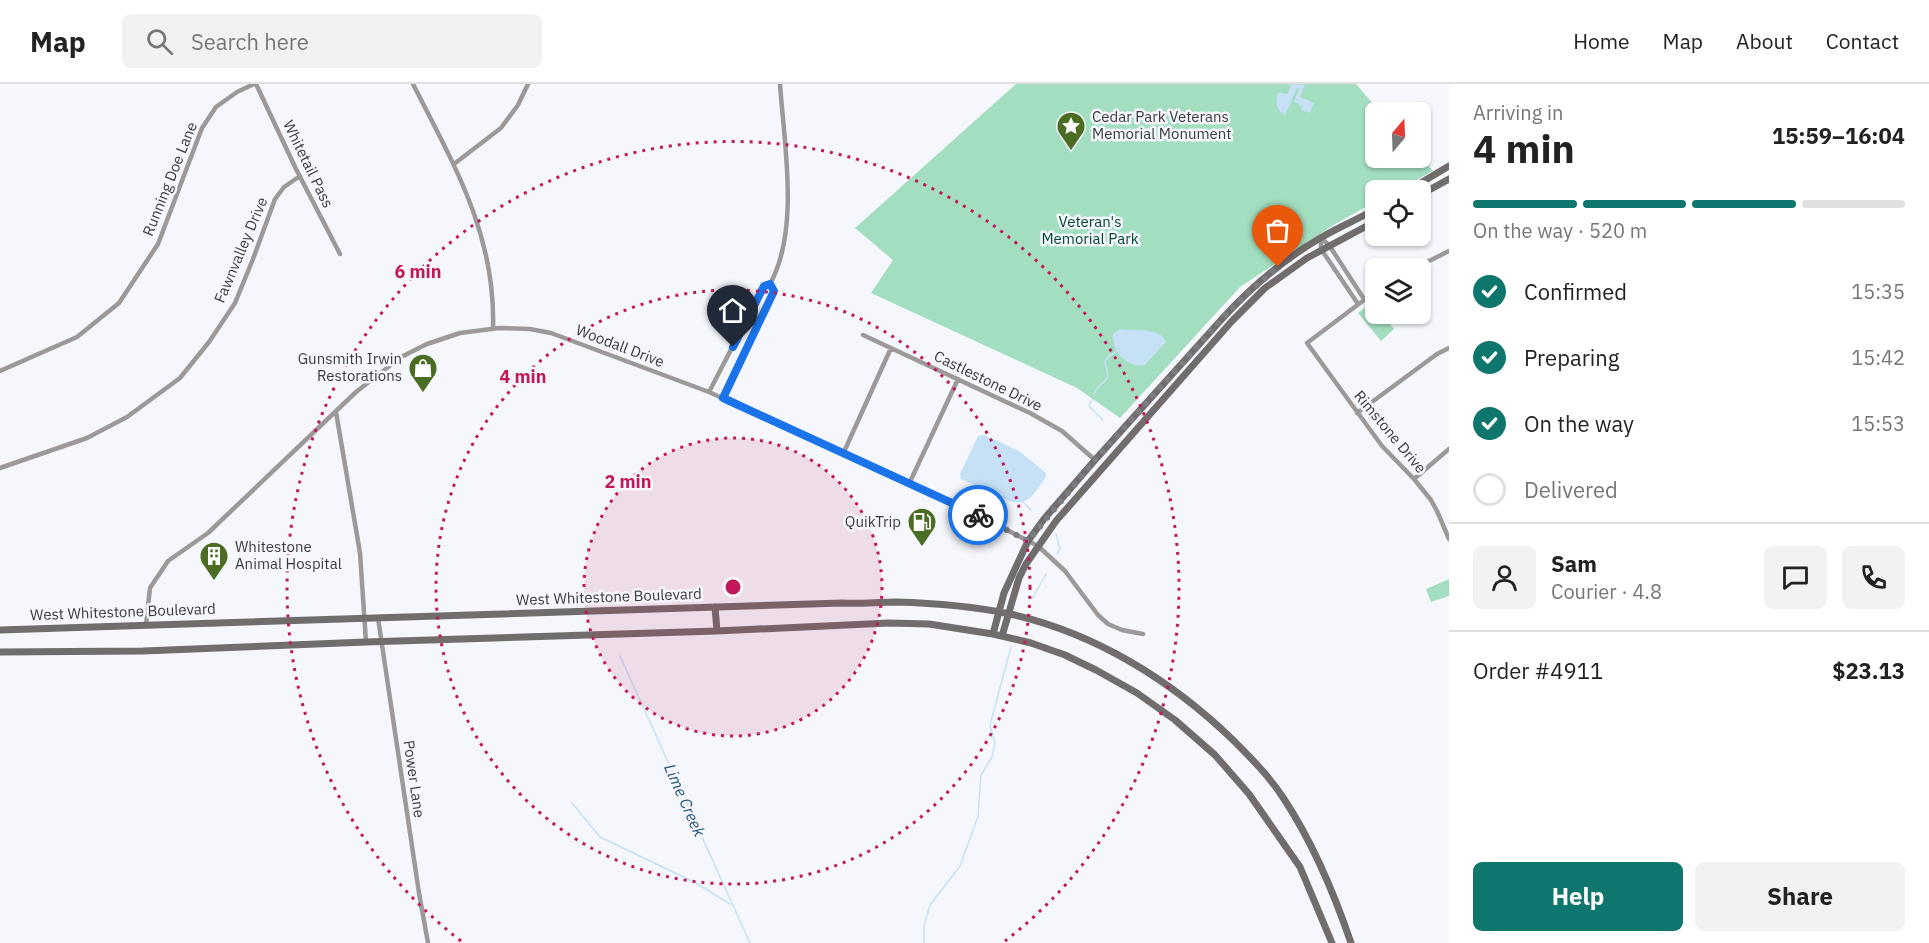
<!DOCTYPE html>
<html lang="en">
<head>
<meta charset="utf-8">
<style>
	body { margin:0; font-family:"IBM Plex Sans",sans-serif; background:#f2f2f2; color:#222; height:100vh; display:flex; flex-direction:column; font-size:22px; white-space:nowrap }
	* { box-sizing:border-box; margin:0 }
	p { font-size:20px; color:#767676 }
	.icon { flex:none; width:33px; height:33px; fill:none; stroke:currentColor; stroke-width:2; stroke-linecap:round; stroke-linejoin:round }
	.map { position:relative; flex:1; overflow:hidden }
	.side { display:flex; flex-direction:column; background:#fff; width:480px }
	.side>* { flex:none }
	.needle { width:39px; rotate:19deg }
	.tools { position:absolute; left:1365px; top:18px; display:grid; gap:12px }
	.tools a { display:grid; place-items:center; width:66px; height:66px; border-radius:9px; background:#fff; box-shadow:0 2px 4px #0004; font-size:30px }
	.pin { position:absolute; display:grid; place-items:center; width:51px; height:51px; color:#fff; margin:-62px -26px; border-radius:50% 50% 50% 0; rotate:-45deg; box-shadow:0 0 6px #0007 }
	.pin .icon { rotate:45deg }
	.courier { position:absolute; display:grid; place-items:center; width:60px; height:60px; margin:-30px; border:4px solid #1a73e8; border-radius:50%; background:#fff; color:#222; box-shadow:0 2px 8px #0007 }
	.head em { font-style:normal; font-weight:800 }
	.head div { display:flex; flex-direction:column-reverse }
	.head { display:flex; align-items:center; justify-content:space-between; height:102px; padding:0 24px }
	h1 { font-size:39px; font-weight:800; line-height:45px }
	.bar { display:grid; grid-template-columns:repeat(4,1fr); gap:9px 6px; align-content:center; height:72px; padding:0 24px }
	.bar i { height:8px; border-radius:4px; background:#e0e0e0 }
	.bar .selected { background:#0f766e }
	.bar p { grid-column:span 4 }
	.line { display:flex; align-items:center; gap:15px; padding:0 24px; border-top:2px solid #e0e0e0 }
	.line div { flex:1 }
	.round { display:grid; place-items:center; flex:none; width:63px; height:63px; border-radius:9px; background:#f2f2f2 }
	ol { padding:0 24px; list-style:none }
	li { display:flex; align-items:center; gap:18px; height:66px }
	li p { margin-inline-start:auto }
	li .icon { padding:6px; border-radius:50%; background:#0f766e; color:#fff; stroke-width:4 }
	li:last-child { color:#767676 }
	li i { width:33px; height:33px; border:3px solid #e0e0e0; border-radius:50% }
	.cta { display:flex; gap:12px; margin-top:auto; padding:12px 24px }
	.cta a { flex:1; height:69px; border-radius:9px; background:#0f766e; color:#fff; font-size:24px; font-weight:800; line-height:69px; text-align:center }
	.cta a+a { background:#f2f2f2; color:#222 }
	header { display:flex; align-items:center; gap:36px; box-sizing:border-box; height:84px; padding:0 30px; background:#fff; border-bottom:2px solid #e0e0e0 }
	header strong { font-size:28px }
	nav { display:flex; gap:33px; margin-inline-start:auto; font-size:21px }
	.search { width:420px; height:54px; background:#f2f2f2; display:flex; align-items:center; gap:15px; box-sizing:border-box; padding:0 21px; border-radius:9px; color:#767676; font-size:22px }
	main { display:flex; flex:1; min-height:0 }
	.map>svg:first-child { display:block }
	.green { fill:#a3dec0 }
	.water { fill:#c6e1f6 }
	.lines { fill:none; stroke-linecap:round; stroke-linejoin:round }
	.stream { stroke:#c6e1f6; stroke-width:1.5 }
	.street { stroke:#9c9998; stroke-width:4.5 }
	.secondary { stroke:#716d6c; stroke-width:7 }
	.done { stroke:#7c7d81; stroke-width:6; stroke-dasharray:0 10.8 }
	.route { stroke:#1a73e8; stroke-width:8 }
	.ring { fill:none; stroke:#c2185b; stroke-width:3; stroke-dasharray:3 6 }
	.labels { text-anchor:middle; stroke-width:5; stroke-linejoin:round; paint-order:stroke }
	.poi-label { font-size:15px; fill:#3b3b3e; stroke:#f5f7fd; text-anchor:start }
	.street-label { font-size:15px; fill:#3b3b3e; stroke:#f5f7fd }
	.park-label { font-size:15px; fill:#004930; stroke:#f5f7fd }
	.water-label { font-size:16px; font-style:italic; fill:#225578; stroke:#f5f7fd }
	.centre { fill:#c2185b; stroke:#f5f7fd; stroke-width:3 }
	.ring-label { font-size:18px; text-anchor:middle; font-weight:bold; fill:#c2185b; stroke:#f5f7fd; stroke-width:5; stroke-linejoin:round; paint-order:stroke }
</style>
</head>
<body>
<header>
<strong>Map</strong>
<div class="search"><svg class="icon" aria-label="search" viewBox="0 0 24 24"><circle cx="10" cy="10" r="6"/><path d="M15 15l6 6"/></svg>Search here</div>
<nav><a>Home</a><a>Map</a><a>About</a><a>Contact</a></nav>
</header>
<main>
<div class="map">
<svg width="1449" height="859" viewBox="0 0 1449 859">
	<rect width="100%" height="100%" fill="#f5f7fd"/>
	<path class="green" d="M1016 0H1356L1380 28H1376V74L1421 73 1433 87 1397 106H1376L1375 118 1335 140 1240 203 1120 334 1077 304 871 209 893 176 855 144Z
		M1373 217 1375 221 1376 230H1382L1394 245 1381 257 1358 229Z
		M1449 495V512L1431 518 1426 505Z"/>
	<path class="water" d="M1287 0 1307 1H1305L1300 13 1314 19 1310 29 1301 26 1303 21 1300 23 1299 20 1294 18 1299 5 1297 4 1285 32C1276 26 1275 17 1278 8L1286 10 1288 9 1291 2Z
		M1120 245C1134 247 1161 243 1166 258L1145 281C1128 285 1111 267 1113 250Z
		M984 351 1019 367 1046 389V393C1037 405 1030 422 1012 418L961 395 960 390 978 352Z"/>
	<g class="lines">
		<path class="stream" d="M1094 310C1096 303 1104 299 1108 293L1105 278 1109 272 1117 267
			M1092 315 1089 322 1103 336
			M1023 418 1031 426
			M1056 450 1060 465 1057 470
			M1032 515 1046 490
			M620 572 750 859
			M572 719 600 753 696 799 730 820
			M924 859V842L930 821 960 782 978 732 981 691 992 673 995 659 990 641 1011 563"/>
		<path class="street" d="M256 0 296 85 340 170
			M413 0C454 81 496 151 493 245
			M454 80 501 44 518 21 528 0
			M1321 154V165L1358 220
			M1321 154 1329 161 1364 215
			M1415 184 1449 167
			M1376 207 1307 259 1382 362 1414 395 1431 416 1437 427 1449 455
			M863 251 1030 329 1062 347 1095 376
			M0 287 77 253 119 219 158 160 202 44 216 23 237 8 254 0
			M709 308 764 202 770 200C800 146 784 59 780 0
			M723 314 774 207 770 200
			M336 328 360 469 366 558
			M1357 329 1437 270 1449 264
			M843 370 891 264
			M0 384 87 354 127 333 180 294 209 258 235 219 253 175 275 115 284 103 300 92
			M1414 395 1449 365
			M909 400 958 295
			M378 534 419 809 428 859
			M146 541 150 504 168 477 208 449 356 308 401 273 427 260 460 249 499 244 530 245 551 249 709 308 978 431 1038 462 1065 487 1098 531 1108 540 1122 546 1143 550"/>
		<path class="secondary" d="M1409 106 1449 82
			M1420 111 1449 95
			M715 523 717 547
			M0 546 842 519C860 520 878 518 896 518 934 519 972 522 1010 530 1095 549 1171 596 1233 656 1251 674 1270 693 1284 715 1313 759 1334 809 1351 859
			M993 550 1004 509 1028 457 1044 435 1095 376 1221 236C1250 204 1284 175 1322 153 1339 143 1358 135 1376 125
			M1002 552 1019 494 1026 480 1056 437 1232 237 1265 204 1307 174 1376 137
			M0 568 143 567 366 558 717 547 889 539 929 540 993 550 1031 559 1065 571 1096 586 1137 609 1175 636 1215 671 1249 710 1300 783 1332 859"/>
	</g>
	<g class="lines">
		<path class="done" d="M978 431 1028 457 1095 376 1221 236 1239 217 1278 183"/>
		<path class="route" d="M733 263 764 202 770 200 774 207 723 314 978 431"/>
	</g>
	<circle cx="733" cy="503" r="149" fill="#c2185b" fill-opacity=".12"/>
	<g class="ring">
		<circle cx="733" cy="503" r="149"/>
		<circle cx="733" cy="503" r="297"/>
		<path d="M461 857A446 446 0 1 1 1005 857"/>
	</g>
	<defs>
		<g id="sight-pin" transform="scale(1.5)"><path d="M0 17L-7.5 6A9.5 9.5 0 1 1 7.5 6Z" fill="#4b6c23" stroke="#f5f7fd"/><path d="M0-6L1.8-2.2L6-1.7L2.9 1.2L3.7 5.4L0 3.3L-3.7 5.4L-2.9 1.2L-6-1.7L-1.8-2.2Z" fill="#fff"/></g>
		<g id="shop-pin" transform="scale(1.5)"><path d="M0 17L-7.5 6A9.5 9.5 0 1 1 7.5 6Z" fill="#4b6c23" stroke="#f5f7fd"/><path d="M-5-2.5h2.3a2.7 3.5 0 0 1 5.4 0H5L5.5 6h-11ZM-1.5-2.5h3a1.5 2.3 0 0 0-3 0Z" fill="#fff"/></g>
		<g id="fuel-pin" transform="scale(1.5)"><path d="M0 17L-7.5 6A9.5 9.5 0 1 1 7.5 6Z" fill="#4b6c23" stroke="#f5f7fd"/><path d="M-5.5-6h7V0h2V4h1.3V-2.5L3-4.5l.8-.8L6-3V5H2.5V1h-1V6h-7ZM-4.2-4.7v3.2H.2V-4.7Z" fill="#fff"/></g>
		<g id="building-pin" transform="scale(1.5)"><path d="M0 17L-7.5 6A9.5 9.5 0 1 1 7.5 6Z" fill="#4b6c23" stroke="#f5f7fd"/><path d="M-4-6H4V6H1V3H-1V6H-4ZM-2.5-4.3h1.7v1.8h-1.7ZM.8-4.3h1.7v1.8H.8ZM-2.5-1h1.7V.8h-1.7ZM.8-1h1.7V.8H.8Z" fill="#fff"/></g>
	</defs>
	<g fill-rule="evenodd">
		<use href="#sight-pin" x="1071" y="42"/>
		<use href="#shop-pin" x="423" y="284"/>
		<use href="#fuel-pin" x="922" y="438"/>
		<use href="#building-pin" x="214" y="472"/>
	</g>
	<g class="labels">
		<g class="poi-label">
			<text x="1092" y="38">Cedar Park Veterans<tspan x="1092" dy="17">Memorial Monument</tspan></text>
			<text x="402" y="280" text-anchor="end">Gunsmith Irwin<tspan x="402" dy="17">Restorations</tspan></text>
			<text x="901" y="443" text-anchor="end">QuikTrip</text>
			<text x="235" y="468">Whitestone<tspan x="235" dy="17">Animal Hospital</tspan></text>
		</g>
		<g class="street-label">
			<text transform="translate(308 80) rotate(64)" y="5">Whitetail Pass</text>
			<text transform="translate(170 95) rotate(-68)" y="5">Running Doe Lane</text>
			<text transform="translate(241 166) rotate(-67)" y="5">Fawnvalley Drive</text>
			<text transform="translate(620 262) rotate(21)" y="5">Woodall Drive</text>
			<text transform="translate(988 297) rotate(26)" y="5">Castlestone Drive</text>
			<text transform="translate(1390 348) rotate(50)" y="5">Rimstone Drive</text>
			<text transform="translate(609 513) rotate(-2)" y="5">West Whitestone Boulevard</text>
			<text transform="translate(123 528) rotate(-2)" y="5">West Whitestone Boulevard</text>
			<text transform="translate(414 695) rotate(82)" y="5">Power Lane</text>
		</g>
		<g class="park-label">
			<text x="1090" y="143">Veteran's<tspan x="1090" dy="17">Memorial Park</tspan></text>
		</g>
		<g class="water-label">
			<text transform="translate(685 716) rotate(66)" y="6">Lime Creek</text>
		</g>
	</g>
	<circle cx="733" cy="503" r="9" class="centre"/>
	<g class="ring-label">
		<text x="418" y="194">6 min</text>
		<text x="523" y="299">4 min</text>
		<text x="628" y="404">2 min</text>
	</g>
</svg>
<div class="tools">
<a><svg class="needle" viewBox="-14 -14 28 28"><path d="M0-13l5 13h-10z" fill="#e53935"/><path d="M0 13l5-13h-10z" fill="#767676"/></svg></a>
<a><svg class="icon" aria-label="locate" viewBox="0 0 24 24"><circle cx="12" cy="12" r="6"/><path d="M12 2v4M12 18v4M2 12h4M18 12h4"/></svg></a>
<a><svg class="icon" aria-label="layers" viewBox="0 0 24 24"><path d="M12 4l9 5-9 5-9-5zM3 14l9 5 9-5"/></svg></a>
</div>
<div class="pin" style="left:1278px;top:183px;background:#ea580c"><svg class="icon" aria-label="bag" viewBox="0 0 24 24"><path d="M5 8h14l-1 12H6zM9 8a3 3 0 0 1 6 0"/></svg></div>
<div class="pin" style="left:733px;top:263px;background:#1f2937"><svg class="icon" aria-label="home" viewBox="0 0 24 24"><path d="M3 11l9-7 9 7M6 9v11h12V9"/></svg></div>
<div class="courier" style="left:978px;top:431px"><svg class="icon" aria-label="bike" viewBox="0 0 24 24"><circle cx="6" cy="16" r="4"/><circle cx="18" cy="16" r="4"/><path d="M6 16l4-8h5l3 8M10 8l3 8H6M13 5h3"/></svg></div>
</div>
<section class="side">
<div class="head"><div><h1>4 min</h1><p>Arriving in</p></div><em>15:59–16:04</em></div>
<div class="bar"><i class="selected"></i><i class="selected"></i><i class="selected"></i><i></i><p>On the way · 520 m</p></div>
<ol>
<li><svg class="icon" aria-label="check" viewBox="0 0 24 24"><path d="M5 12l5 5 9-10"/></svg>Confirmed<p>15:35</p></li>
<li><svg class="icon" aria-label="check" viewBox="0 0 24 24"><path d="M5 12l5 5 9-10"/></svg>Preparing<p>15:42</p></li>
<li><svg class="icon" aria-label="check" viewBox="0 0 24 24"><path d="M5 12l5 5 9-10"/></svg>On the way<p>15:53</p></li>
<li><i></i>Delivered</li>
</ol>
<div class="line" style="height:108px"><a class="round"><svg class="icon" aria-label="person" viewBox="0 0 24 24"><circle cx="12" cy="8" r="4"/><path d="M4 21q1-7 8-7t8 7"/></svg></a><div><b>Sam</b><p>Courier · 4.8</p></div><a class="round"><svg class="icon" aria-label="chat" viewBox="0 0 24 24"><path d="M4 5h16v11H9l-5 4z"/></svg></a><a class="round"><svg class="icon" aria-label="phone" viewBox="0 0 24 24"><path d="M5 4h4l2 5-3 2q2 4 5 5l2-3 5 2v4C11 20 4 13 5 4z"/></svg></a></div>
<div class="line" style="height:78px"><div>Order #4911</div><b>$23.13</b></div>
<div class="cta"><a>Help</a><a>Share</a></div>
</section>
</main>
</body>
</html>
